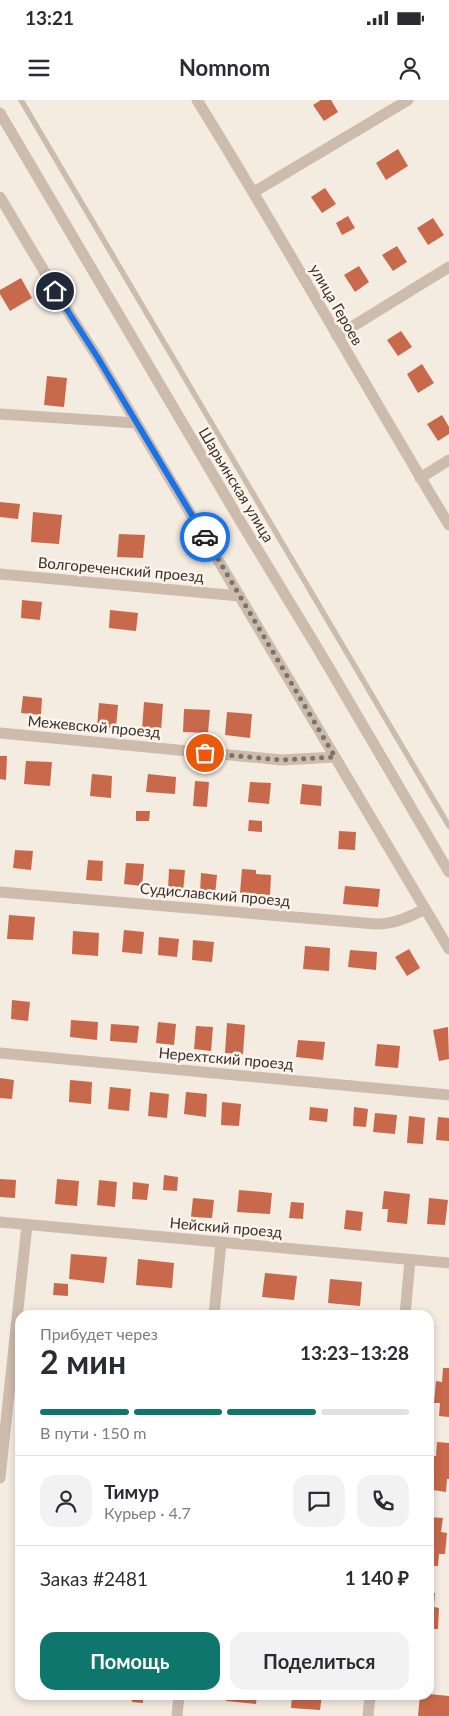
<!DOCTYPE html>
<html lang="ru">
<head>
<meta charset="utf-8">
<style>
	body { margin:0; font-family:Lato,sans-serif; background:#f2f2f3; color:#2b2b33; height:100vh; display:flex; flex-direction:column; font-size:19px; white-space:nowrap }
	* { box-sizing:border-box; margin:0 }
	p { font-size:16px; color:#7c7c81 }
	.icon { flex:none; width:28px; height:28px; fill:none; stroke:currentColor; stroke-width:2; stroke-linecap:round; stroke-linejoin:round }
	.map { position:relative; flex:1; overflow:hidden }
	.panel { position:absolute; left:15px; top:1210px; width:419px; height:390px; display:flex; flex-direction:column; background:#fff; border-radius:15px; box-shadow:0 2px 8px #0003 }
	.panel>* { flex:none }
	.pin { position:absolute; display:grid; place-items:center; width:42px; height:42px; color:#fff; margin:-21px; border:2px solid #fff; border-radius:50%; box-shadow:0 1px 5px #0007 }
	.courier { position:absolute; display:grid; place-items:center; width:50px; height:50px; margin:-25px; border:4px solid #1a73e8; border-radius:50%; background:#fff; color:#222; box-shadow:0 1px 6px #0007 }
	.summary em { font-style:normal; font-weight:700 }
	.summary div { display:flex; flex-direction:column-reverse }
	.summary { display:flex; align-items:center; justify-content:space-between; height:85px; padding:0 25px }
	h1 { font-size:32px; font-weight:700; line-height:38px }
	.bar { display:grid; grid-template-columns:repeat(4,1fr); gap:8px 5px; align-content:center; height:60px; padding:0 25px }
	.bar i { height:6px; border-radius:4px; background:#e1e1e2 }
	.bar .selected { background:#0f766e }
	.bar p { grid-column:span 4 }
	.line { display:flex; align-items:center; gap:12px; padding:0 25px; border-top:1px solid #e1e1e2 }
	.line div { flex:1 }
	.round { display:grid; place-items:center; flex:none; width:52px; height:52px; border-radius:15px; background:#f2f2f3 }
	.primary-button { display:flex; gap:10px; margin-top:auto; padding:10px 25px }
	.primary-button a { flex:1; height:58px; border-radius:15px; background:#0f766e; color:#fff; font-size:20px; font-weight:700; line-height:58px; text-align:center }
	.primary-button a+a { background:#f2f2f3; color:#2b2b33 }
	.status { display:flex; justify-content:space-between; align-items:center; height:35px; padding:0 25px; background:#fff; direction:ltr }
	.status svg { height:14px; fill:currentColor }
	header { display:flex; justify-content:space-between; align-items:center; height:65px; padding:0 25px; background:#fff; font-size:22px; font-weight:700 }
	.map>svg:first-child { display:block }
	.building { fill:#c8694b }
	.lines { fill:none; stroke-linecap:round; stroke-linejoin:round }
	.service { stroke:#cdbbac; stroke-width:5.5 }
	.minor { stroke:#cdbbac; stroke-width:11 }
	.done { stroke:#7c716b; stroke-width:5; stroke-dasharray:0 9 }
	.route { stroke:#1a73e8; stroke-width:6 }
	.labels { text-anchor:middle; stroke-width:5; stroke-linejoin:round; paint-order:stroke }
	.street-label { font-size:15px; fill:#3b302b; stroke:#fbf5ee }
</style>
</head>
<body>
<div class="status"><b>13:21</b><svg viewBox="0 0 49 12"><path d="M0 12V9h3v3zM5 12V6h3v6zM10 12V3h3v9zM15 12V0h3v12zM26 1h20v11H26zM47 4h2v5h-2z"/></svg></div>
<header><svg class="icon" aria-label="menu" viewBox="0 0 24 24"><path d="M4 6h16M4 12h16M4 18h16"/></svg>Nomnom<svg class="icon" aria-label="person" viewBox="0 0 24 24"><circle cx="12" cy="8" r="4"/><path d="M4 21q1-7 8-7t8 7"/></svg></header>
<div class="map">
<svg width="449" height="1616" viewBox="0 0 449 1616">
	<rect width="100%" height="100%" fill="#f4ebe1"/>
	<path class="building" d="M321 0H331L338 12 324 21 313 5Z
		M398 49 408 66 386 80 376 63Z
		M325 88 336 104 322 113 311 97Z
		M348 116 355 128 342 135 336 123Z
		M433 118 444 135 428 145 417 128Z
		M397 146 407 162 393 171 382 155Z
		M359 166 369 182 355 192 344 175Z
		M21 178 32 198 10 211 0 194V190Z
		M401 231 412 247 398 256 387 240Z
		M422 264 434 283 418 293 407 274Z
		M47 276 67 278 64 307 44 305Z
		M442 315 449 327V334L438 341 427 324Z
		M0 402 20 404 18 419 0 417Z
		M33 412 62 415 59 444 31 442Z
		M119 434 145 435 143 458 117 457Z
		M22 500 42 502 40 520 21 518Z
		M110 510 138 513 136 531 109 528Z
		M23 596 42 598 41 615 21 613Z
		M144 602 163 604 161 631 142 630Z
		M99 603 118 605 116 628 97 627Z
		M184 609 210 610 208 633 183 632Z
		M227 612 252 614 250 638 225 635Z
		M0 656H7L6 680 0 679Z
		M26 661 52 662 50 686 24 684Z
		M92 674 112 676 111 698 90 696Z
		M148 674 176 677 175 694 146 692Z
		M195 681 209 682 207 707 193 706Z
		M250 682 271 683 269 704 248 702Z
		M302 684 322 686 321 706 300 704Z
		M136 711H150L149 721H136Z
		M249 720 262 721V732L248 731Z
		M339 731 356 732 355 750 338 749Z
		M15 750 33 751 31 770 13 768Z
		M88 760 103 761 102 781 86 780Z
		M126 763 144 764 142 786 124 784Z
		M169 769 185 770 183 792 168 790Z
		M242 769 256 770V774L271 775 270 795 240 793Z
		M201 773 217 775 215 795 200 793Z
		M345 786 380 789 378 807 343 804Z
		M9 815 35 817 33 840 7 839Z
		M124 830 144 832 142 854 122 852Z
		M73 831 99 833 98 856 72 854Z
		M159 837 179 839 177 857 158 855Z
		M193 840 214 842 212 862 192 860Z
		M305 846 330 848 329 871 303 869Z
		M409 849 420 868 407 876 395 857Z
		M350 850 377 852 376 870 348 867Z
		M12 900 30 902 28 921 11 919Z
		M71 920 98 922 97 940 70 937Z
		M158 922 176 924 174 945 156 943Z
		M227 923 245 925 243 954 225 953Z
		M111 924 139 926 137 943 110 941Z
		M196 926 213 927 211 951 194 949Z
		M448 927 449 959 439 961 433 930Z
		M298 940 325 942 323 960 296 957Z
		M377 944 400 946 398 968 375 966Z
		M0 978 14 980 12 999 0 998Z
		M70 980 92 982 91 1004 69 1002Z
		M110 987 131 989 129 1011 108 1009Z
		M150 992 169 994 167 1018 148 1016Z
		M186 992 207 994 206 1017 184 1014Z
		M222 1002 241 1004 239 1026 221 1025Z
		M310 1007 328 1009 327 1022 309 1020Z
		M354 1007 368 1009 366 1027 353 1026Z
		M375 1013 397 1015 395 1034 373 1032Z
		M409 1016 425 1018 423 1044 407 1043Z
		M438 1017 449 1018V1041L436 1040Z
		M164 1075 178 1077 177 1091 163 1090Z
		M0 1079 16 1080 15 1098 0 1097Z
		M57 1079 79 1081 77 1106 55 1104Z
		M99 1080 117 1082 115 1107 97 1105Z
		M133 1082 149 1084 147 1100 132 1099Z
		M239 1090 272 1093 270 1114 237 1112Z
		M384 1091 410 1094 407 1124 387 1122 388 1109H382Z
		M193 1098 214 1100 212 1118 191 1117Z
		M429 1098 448 1100 445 1125 427 1124Z
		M291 1102 304 1103 303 1119 289 1118Z
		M346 1110 363 1112 361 1131 344 1129Z
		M71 1154 107 1157 104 1183 69 1179Z
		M138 1159 174 1163 172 1188 136 1185Z
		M265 1173 297 1176 294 1200 262 1197Z
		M330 1179 362 1182 360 1206 328 1203Z
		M54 1183 68 1184V1196L53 1195Z
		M443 1268H449V1317L439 1316 440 1303H434L436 1281 442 1282Z
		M437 1342 449 1343V1379H447L446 1392 433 1390 434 1378 429 1377 430 1356H436Z
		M429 1417 443 1418 441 1432 447 1433 445 1454H439L438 1466H429Z
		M429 1492 435 1493 434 1507 439 1508 438 1529H432L431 1541H429Z
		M429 1594 449 1596V1616H418L420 1595Z
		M132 1595 143 1596V1603L132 1602Z
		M227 1595H257L256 1604 226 1601Z
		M292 1595H322L320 1610 291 1608Z"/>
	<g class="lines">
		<path class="service" d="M21 0 449 726"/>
		<path class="minor" d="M197 0C284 140 364 284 449 425
			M0 13 239 419 321 554 449 772
			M254 92 408 0
			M0 97 72 218 98 258 449 849
			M337 236 449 167
			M0 314 136 323
			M420 378 449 360
			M0 474 240 496
			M0 633 282 660 335 657
			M0 792 376 824C395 824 409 817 425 809
			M0 953 449 995
			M0 1122 449 1163
			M214 1215 221 1143
			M405 1215 410 1160
			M0 1378 27 1125
			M177 1616 179 1595
			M368 1616 370 1595"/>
	</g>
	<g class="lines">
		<path class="done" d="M205 653 282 660 335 657 205 437"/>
		<path class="route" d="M55 191 98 258 205 437"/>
	</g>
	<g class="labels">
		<g class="street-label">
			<text transform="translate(336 205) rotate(60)" y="5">улица Героев</text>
			<text transform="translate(236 385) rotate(59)" y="5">Шарьинская улица</text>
			<text transform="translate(121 470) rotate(5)" y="5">Волгореченский проезд</text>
			<text transform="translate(94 627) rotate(5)" y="5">Межевской проезд</text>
			<text transform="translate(215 795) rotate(5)" y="5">Судиславский проезд</text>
			<text transform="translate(226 959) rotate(5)" y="5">Нерехтский проезд</text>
			<text transform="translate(226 1128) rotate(5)" y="5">Нейский проезд</text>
		</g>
	</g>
</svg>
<div class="pin" style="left:205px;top:653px;background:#ea580c"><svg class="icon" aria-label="bag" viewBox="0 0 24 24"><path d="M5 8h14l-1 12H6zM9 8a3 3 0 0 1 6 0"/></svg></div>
<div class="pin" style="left:55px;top:191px;background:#1f2937"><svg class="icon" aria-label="home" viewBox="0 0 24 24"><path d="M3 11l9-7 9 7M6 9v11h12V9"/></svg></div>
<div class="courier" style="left:205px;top:437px"><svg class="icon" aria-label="car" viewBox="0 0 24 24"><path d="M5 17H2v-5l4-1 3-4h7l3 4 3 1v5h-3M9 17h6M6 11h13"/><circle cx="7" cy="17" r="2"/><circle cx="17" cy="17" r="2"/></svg></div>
<section class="panel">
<div class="summary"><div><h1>2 мин</h1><p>Прибудет через</p></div><em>13:23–13:28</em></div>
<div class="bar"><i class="selected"></i><i class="selected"></i><i class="selected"></i><i></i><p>В пути · 150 m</p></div>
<div class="line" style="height:90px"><a class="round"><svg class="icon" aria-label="person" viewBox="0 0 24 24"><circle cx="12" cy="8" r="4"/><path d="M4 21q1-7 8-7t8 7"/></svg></a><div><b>Тимур</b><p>Курьер · 4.7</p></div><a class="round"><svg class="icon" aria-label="chat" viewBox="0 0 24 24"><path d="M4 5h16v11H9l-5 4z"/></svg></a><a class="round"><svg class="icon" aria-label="phone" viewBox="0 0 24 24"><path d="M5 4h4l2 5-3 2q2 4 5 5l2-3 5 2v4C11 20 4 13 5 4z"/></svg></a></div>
<div class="line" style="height:65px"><div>Заказ #2481</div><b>1 140 ₽</b></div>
<div class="primary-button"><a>Помощь</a><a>Поделиться</a></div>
</section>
</div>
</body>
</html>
